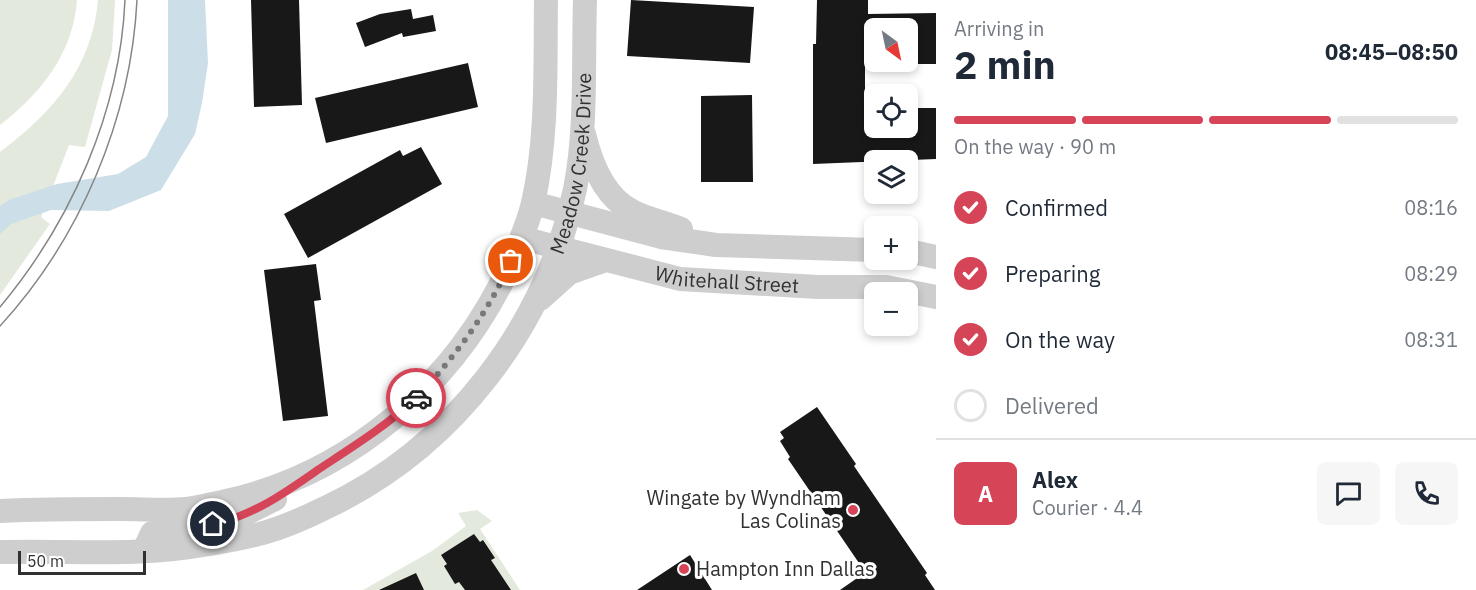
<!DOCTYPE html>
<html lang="en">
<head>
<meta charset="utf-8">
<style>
	body { margin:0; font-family:"IBM Plex Sans",sans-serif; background:#f6f6f7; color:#1f2937; height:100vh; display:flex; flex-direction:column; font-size:22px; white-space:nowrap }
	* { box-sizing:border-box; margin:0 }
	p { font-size:20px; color:#747a83 }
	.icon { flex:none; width:33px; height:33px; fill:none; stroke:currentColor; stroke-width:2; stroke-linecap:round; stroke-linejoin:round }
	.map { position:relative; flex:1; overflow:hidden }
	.sheet { display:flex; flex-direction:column; background:#fff; width:540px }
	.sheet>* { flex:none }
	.needle { width:39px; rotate:147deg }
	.buttons { position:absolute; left:864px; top:18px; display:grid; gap:12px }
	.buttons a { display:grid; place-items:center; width:54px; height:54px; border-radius:9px; background:#fff; box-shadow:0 3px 9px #0003; font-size:30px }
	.scale { position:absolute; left:18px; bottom:15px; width:128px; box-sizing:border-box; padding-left:6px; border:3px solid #313131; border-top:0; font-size:16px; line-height:21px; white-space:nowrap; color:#313131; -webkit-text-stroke:4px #fff; paint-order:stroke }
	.pin { position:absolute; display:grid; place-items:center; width:51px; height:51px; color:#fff; margin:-26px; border:3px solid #fff; border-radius:50%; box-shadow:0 2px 6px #0007 }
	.courier { position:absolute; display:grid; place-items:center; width:60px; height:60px; margin:-30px; border:4px solid #d64458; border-radius:50%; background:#fff; color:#222; box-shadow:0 2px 8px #0007 }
	.headline em { font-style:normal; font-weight:700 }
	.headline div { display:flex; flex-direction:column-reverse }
	.headline { display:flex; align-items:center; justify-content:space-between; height:102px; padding:0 18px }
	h1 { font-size:39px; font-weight:700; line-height:45px }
	.bar { display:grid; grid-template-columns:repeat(4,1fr); gap:9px 6px; align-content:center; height:72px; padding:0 18px }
	.bar i { height:8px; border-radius:4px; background:#e0e1e3 }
	.bar .selected { background:#d64458 }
	.bar p { grid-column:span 4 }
	.line { display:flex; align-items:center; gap:15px; padding:0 18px; border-top:2px solid #e0e1e3 }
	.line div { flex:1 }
	.round { display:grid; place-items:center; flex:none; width:63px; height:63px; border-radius:9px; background:#f6f6f7 }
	ol { padding:0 18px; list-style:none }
	li { display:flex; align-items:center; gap:18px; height:66px }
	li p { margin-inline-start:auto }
	li .icon { padding:6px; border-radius:50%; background:#d64458; color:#fff; stroke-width:4 }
	li:last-child { color:#747a83 }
	li i { width:33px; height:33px; border:3px solid #e0e1e3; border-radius:50% }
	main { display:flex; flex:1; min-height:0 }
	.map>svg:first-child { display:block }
	.green { fill:#e4e9dd }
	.water { fill:#ccdfe8 }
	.building { fill:#181818 }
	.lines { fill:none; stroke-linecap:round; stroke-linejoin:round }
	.minor { stroke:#cecece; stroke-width:24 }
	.tram { stroke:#868686; stroke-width:1.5 }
	.done { stroke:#797979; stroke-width:6; stroke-dasharray:0 10.8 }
	.route { stroke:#d64458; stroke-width:8 }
	.poi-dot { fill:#d64458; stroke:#fff; stroke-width:2 }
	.labels { text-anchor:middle; stroke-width:6; stroke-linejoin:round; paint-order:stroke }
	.street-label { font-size:20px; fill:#313131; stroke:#fff }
	.poi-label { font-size:20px; fill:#313131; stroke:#fff; text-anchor:end }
</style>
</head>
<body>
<main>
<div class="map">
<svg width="936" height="590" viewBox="0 0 936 590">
	<rect width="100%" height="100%" fill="#fff"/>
	<path class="green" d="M0 0H77C73 54 41 93 0 125Z
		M98 0H115L112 50 85 147 69 145 41 217 50 224 0 295V152C53 112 92 68 98 0Z
		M477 510 492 521 480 529 520 590H363L432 551 466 526 458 513Z"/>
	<path class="water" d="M168 0H205L208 63 202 103 195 134 161 190 109 211 51 210 11 224 0 234V206L9 200 57 184 118 174 146 157 168 116Z"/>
	<path class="building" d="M251 0H299L302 105 254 107Z
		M631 0 754 7 750 63 627 56Z
		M817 0H868V14L936 13V64H908V28H865V128H908V108H936V159L813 164V44H816Z
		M411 9 413 19 433 15 436 31 403 37 402 33 365 47 356 23 380 14Z
		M468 63 478 107 326 143 315 98Z
		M752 95 753 182H701V96Z
		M421 147 442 184 308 258 284 214 400 150 403 156Z
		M316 264 321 300 314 301 328 416 283 421 264 270Z
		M817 407 856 464 854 466 927 573 925 575 935 590H840L863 574 859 568 861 566 788 459 790 457 780 441 784 438 780 432Z
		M474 534 480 542 483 540 495 558 491 560 511 590H465L459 582 455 584 444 566 447 564 441 555Z
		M690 555 712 590H637Z
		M416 573 424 590H379Z"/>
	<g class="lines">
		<g class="minor">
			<path d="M584 134C591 163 604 197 632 211 647 219 665 222 681 229"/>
			<path d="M533 203 661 237 716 245 874 250"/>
			<path id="s1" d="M522 238 680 279 818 287H886L936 297"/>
			<path d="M908 251 936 257"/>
			<path d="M540 299 569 273 603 261"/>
			<path d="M0 511C41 509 82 509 122 509 143 509 165 511 186 509 198 508 210 504 222 502 351 475 457 382 511 263 519 244 528 224 533 203 548 137 545 68 546 0"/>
			<path d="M144 550 152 533 233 520 275 499"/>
			<path id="s2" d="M0 552C67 550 137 557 203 545 223 542 244 538 263 533 284 527 305 518 325 508 453 448 545 327 575 189 587 130 583 60 585 0"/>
		</g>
		<path class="tram" d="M0 307C71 222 120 112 125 0
			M0 326C80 239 131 119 137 0"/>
	</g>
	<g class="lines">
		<path class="done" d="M416 398C455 357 488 313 511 261"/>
		<path class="route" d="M213 524C253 516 286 492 319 469 354 446 385 427 416 398"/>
	</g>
	<g class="poi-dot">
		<circle cx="853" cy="510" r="6"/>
		<circle cx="684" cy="569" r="6"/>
	</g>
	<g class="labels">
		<g class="street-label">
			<text dy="7" stroke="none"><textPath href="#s2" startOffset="776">Meadow Creek Drive</textPath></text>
			<text dy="7" stroke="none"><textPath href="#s1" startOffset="210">Whitehall Street</textPath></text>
		</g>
		<g class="poi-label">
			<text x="841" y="505">Wingate by Wyndham<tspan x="841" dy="23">Las Colinas</tspan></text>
			<text x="696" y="576" text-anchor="start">Hampton Inn Dallas</text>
		</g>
	</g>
</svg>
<div class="buttons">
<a><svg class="needle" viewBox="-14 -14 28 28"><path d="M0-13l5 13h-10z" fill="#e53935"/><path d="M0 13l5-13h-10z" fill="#747a83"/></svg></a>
<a><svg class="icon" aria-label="locate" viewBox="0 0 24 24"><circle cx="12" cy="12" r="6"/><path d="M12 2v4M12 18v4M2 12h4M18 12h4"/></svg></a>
<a><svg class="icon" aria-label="layers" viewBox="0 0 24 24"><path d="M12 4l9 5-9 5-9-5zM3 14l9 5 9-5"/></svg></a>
<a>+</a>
<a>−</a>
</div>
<div class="scale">50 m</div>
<div class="pin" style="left:511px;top:261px;background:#ea580c"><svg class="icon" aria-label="bag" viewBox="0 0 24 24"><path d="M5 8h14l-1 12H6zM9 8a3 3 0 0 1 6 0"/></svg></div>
<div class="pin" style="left:213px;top:524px;background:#1f2937"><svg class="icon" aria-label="home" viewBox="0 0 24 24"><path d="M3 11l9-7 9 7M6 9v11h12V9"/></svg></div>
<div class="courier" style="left:416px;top:398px"><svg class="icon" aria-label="car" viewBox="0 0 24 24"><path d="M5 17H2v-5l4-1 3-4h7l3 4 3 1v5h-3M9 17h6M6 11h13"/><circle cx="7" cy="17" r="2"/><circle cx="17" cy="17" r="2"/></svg></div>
</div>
<section class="sheet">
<div class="headline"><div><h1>2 min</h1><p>Arriving in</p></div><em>08:45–08:50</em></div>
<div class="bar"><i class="selected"></i><i class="selected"></i><i class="selected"></i><i></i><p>On the way · 90 m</p></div>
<ol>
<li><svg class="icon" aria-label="check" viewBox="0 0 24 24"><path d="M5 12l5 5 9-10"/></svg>Confirmed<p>08:16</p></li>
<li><svg class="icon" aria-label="check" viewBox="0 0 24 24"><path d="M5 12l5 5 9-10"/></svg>Preparing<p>08:29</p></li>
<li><svg class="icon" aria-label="check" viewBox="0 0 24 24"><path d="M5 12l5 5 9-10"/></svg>On the way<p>08:31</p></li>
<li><i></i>Delivered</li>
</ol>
<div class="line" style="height:108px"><b class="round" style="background:#d64458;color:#fff">A</b><div><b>Alex</b><p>Courier · 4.4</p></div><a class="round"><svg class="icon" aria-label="chat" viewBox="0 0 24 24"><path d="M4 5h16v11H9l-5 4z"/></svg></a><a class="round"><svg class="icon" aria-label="phone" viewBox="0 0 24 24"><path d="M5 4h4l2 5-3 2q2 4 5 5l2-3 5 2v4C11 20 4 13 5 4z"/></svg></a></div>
</section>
</main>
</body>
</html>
